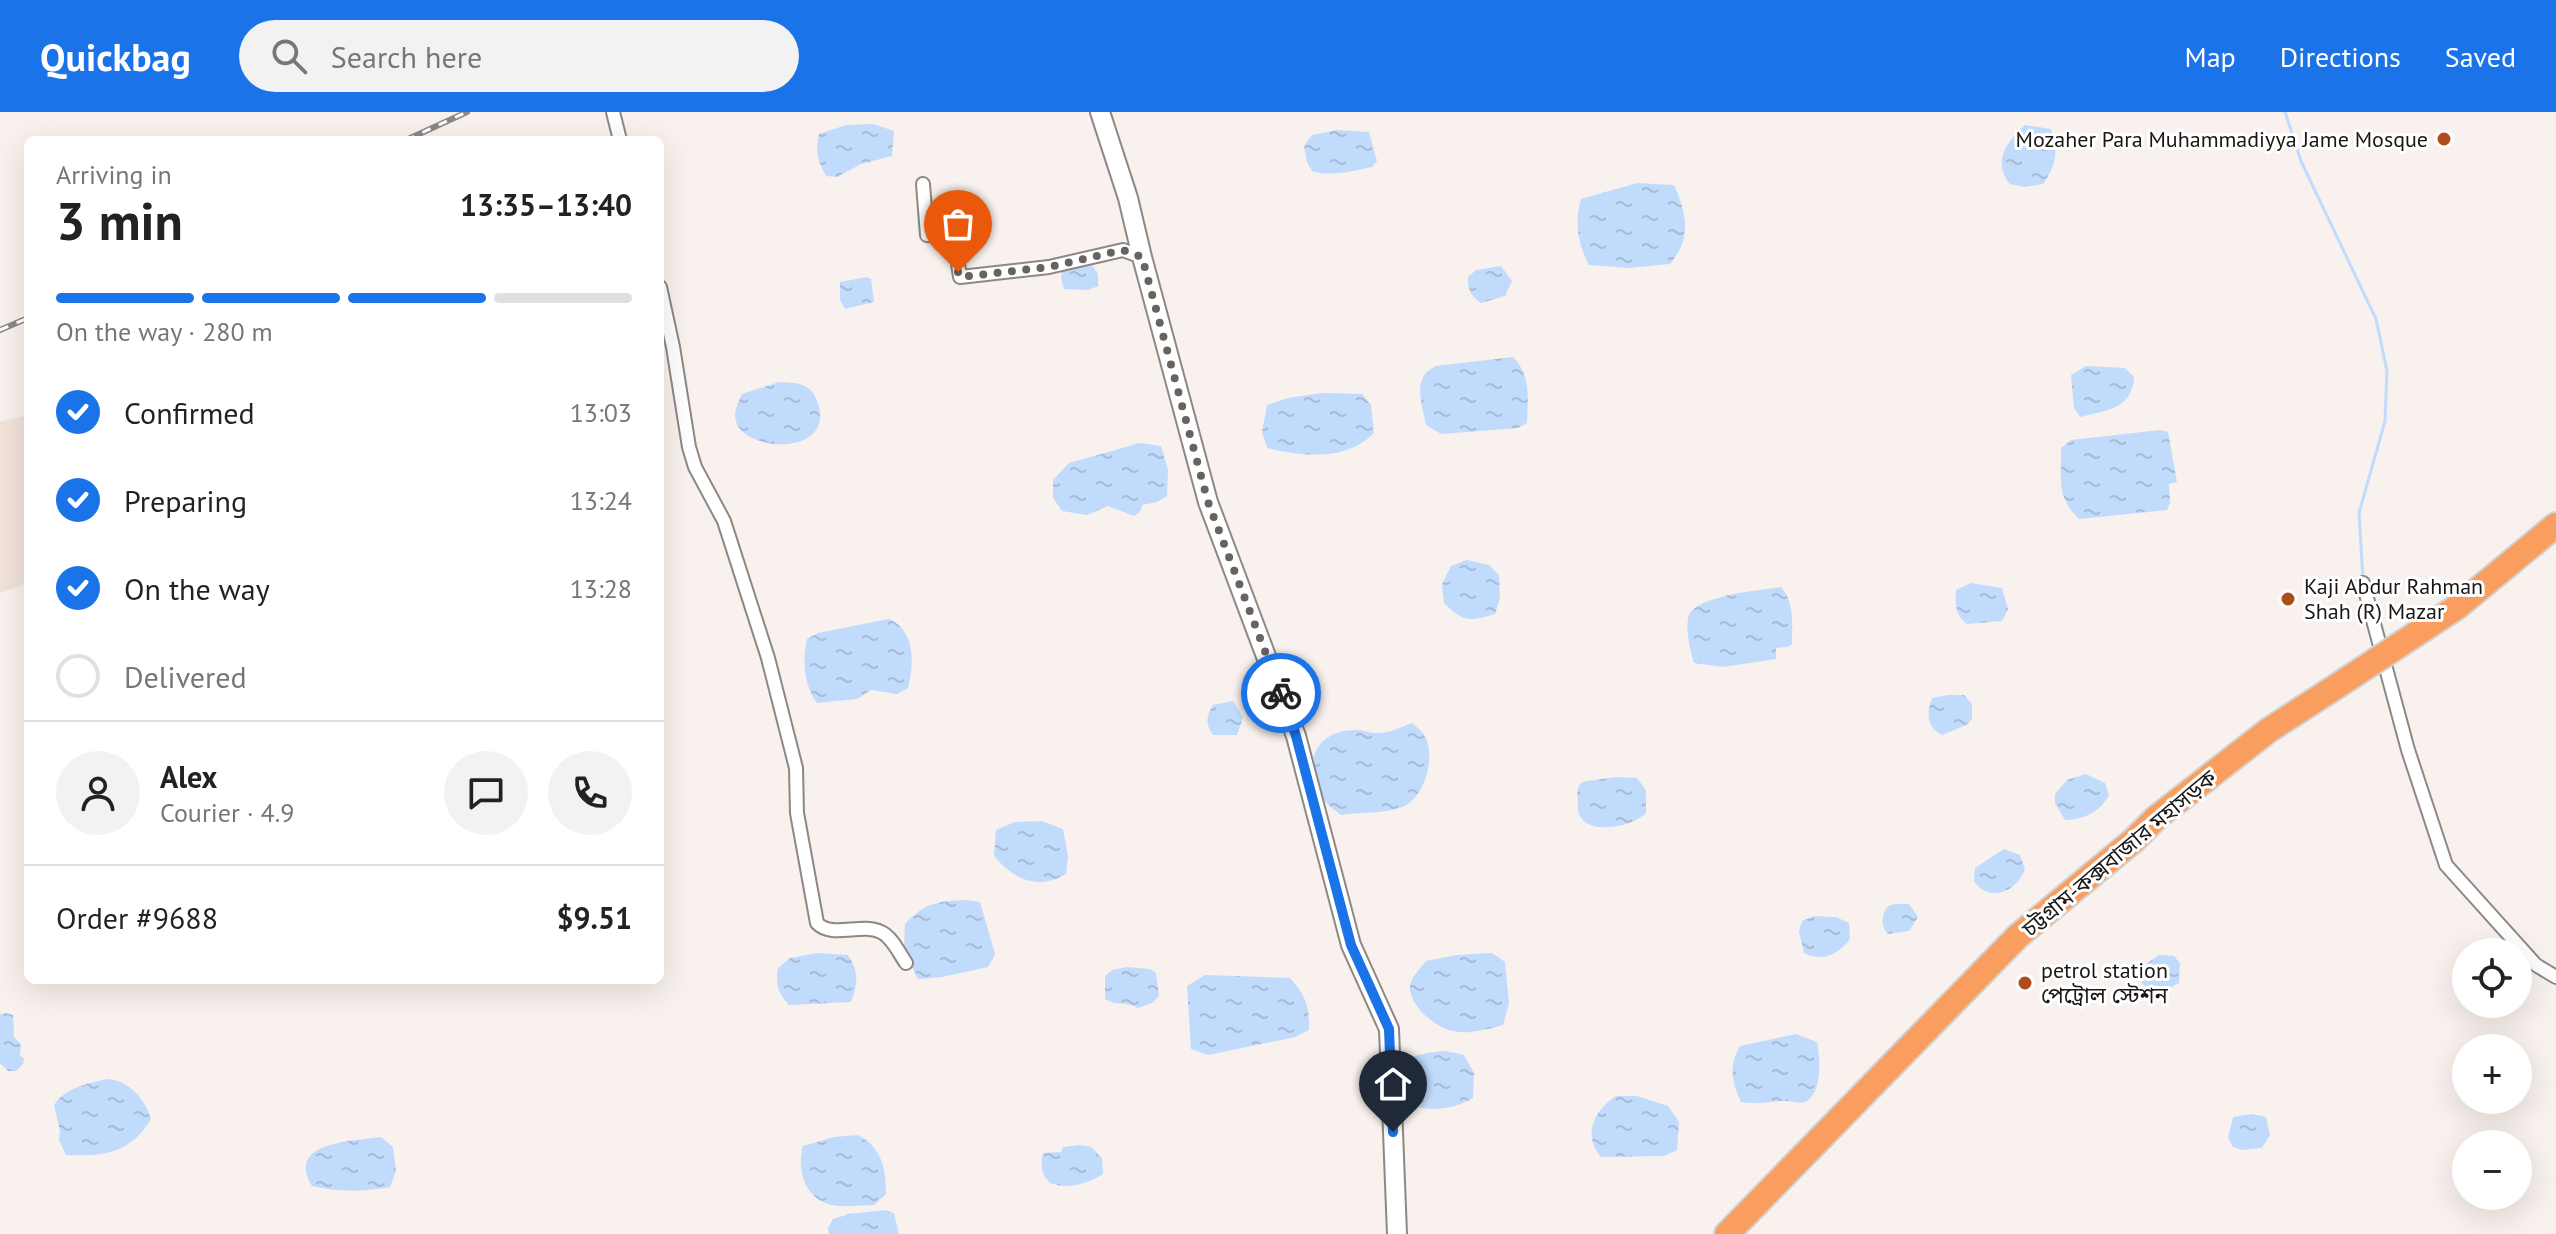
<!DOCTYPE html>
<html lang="en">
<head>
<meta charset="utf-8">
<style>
	body { margin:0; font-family:"PT Sans","Noto Sans Bengali",sans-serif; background:#f2f2f2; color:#222; height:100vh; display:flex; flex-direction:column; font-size:30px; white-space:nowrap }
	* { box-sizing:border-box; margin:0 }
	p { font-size:26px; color:#767676 }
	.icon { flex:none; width:44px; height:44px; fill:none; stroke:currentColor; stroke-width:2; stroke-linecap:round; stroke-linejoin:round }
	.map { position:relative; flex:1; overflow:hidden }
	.details { position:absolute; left:24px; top:24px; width:640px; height:848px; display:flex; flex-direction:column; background:#fff; border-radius:12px; box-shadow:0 8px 32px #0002 }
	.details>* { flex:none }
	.controls { position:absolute; left:2452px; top:826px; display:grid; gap:16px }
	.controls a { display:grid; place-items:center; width:80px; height:80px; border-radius:50%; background:#fff; box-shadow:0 8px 32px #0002; font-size:40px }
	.pin { position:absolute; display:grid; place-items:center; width:68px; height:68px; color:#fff; margin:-82px -34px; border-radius:50% 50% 50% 0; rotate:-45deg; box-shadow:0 0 8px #0007 }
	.pin .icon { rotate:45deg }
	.courier { position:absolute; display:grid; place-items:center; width:80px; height:80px; margin:-40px; border:6px solid #1a73e8; border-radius:50%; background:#fff; color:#222; box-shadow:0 2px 10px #0007 }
	.overview em { font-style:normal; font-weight:800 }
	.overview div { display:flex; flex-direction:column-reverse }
	.overview { display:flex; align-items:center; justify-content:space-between; height:136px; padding:0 32px }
	h1 { font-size:52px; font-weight:800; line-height:60px }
	.bar { display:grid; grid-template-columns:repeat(4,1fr); gap:12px 8px; align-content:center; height:96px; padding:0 32px }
	.bar i { height:10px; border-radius:6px; background:#e0e0e0 }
	.bar .on { background:#1a73e8 }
	.bar p { grid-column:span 4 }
	.line { display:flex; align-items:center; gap:20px; padding:0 32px; border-top:2px solid #e0e0e0 }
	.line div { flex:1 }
	.round { display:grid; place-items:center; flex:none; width:84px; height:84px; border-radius:42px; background:#f2f2f2 }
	ol { padding:0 32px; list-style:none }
	li { display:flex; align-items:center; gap:24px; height:88px }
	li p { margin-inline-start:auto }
	li .icon { padding:8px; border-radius:50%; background:#1a73e8; color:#fff; stroke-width:4 }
	li:last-child { color:#767676 }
	li i { width:44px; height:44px; border:4px solid #e0e0e0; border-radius:50% }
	header { display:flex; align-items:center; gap:48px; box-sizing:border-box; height:112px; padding:0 40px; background:#1a73e8; color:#fff }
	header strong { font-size:38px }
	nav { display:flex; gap:44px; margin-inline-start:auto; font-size:28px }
	.search { width:560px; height:72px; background:#f2f2f2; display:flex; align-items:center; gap:20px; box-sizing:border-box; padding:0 28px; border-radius:44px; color:#767676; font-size:30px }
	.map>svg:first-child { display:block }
	.built { fill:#f1e2da }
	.water { fill:url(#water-ripples) }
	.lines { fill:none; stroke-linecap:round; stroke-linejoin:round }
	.stream { stroke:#c1dbfc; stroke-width:3 }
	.street-casing { stroke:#8e8884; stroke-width:16 }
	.secondary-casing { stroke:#8e8884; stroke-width:22 }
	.highway-casing { stroke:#d1d1d0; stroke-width:28 }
	.street { stroke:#fff; stroke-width:12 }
	.secondary { stroke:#fff; stroke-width:18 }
	.highway { stroke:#fa9e60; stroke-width:24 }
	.rail-casing { stroke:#8b8784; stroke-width:6 }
	.rail { stroke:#fff; stroke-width:3; stroke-dasharray:9; stroke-linecap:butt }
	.highway-bridge-casing { stroke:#d1d1d0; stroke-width:28; stroke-linecap:butt }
	.highway-bridge { stroke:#fa9e60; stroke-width:24 }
	.done { stroke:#676361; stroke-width:8; stroke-dasharray:0 14.4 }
	.route { stroke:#1a73e8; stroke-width:10 }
	.poi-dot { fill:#b04b1b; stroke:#fff; stroke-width:3 }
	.labels { text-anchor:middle; stroke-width:6; stroke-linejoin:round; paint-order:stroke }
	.poi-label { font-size:22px; fill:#191715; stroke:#fff; text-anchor:start }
	.street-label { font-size:22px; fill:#191715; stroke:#fff }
</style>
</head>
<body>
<header>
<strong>Quickbag</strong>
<div class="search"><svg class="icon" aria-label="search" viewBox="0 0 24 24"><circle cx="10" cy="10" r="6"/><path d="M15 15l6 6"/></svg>Search here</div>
<nav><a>Map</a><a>Directions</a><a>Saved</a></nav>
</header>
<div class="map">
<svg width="2556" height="1122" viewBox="0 0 2556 1122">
	<defs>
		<pattern id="water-ripples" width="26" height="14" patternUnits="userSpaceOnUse" patternTransform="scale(2)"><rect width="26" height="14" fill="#c1dbfc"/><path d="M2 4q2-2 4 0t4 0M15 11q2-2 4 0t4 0" fill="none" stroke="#a5bbd7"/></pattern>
	</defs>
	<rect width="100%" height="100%" fill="#f8f1ed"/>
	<path class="built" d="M24 304 28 310V471L0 481V310Z"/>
	<path class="water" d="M873 12 894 19 892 44 861 52 837 65 826 64C818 50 815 39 819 22L846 13Z
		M2025 13 2051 17C2059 38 2056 54 2043 72L2024 75 2010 72C1992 50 2006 30 2025 13Z
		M1337 18 1369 20 1377 49 1372 55C1353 59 1330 65 1312 59L1307 50 1304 34 1312 23Z
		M1637 71 1674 73C1687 103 1692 125 1670 152L1628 156 1589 153C1578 131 1574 112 1581 87Z
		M1092 153 1098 162V174L1088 178 1064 177 1061 166 1062 159 1070 155Z
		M1501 154 1512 169 1505 184 1481 191C1470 183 1468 178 1468 165L1476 158Z
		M867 165 871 167 874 190 845 197 840 188V170Z
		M1513 245C1531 263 1528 286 1527 311L1518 316 1441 322 1426 313C1422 291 1411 265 1436 254Z
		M2086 254 2125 256 2134 265C2132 298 2106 298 2080 305L2074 296 2071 263Z
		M779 270C795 271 809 270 816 286 840 344 749 341 737 312 732 301 738 291 742 282Z
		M1322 281 1362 282 1371 293 1374 321C1345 350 1304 344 1267 336L1262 320 1267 293 1288 286Z
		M2160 318 2168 320 2177 370 2169 372 2170 391 2167 398 2079 407C2055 383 2062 368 2061 336L2071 328Z
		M1140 331 1161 334 1168 358 1167 384 1157 390 1142 393 1140 400 1134 404 1108 394 1087 403 1062 399 1053 386V368L1069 351Z
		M1467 448 1489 453 1499 463 1500 486 1495 502C1469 510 1463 510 1444 491L1442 472 1451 454Z
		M1971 471 2002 476 2008 497 2002 509 1967 512C1955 503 1955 493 1956 478Z
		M1781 475C1795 491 1792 512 1792 532L1788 535 1776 536V547L1723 555 1694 551C1690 538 1686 519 1688 506 1693 483 1761 478 1781 475Z
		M889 507C916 519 914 551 908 576L897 582 871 578 857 587 817 591C804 573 802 549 807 527L818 521Z
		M1948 583H1964L1972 592V607L1966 613 1942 623C1927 615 1926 602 1932 586Z
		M1233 589 1243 605 1237 623H1213C1205 611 1206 605 1213 593Z
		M1412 611C1415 614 1422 619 1425 624 1436 645 1425 686 1402 695 1384 702 1360 700 1341 703 1323 690 1314 679 1313 657 1311 631 1333 617 1357 618 1364 618 1369 621 1376 621 1389 621 1400 616 1412 611Z
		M2086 662 2105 671 2109 683C2101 699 2084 708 2065 708L2055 691V682L2067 668Z
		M1616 665 1637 666 1646 678V701C1633 714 1594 723 1581 706 1577 701 1578 694 1578 687 1577 679 1577 676 1582 670Z
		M1042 709 1063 717 1068 744 1066 762C1037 779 1014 767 994 744L996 718 1015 710Z
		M2004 737 2020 743 2025 757C2018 779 1989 792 1974 769L1975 756Z
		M966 788 980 790 995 842 988 855 942 865 918 867 904 838 905 812C924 791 938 789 966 788Z
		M1894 792H1909L1918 805 1909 819 1888 822C1880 813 1882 806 1886 796Z
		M1814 804 1836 805 1849 811 1850 827C1838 843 1823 850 1804 841L1799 819 1802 809Z
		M817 841 848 843C859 860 858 872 851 890L789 893C778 880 775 873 778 856L790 846Z
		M1492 841 1505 850 1509 891 1503 913C1487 917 1469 923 1453 919 1435 916 1404 890 1411 870 1413 863 1422 855 1426 849L1457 843Z
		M2159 843 2174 844 2180 851 2179 871C2165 879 2151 883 2140 869L2142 855Z
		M1127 855 1150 857 1156 861 1159 884 1152 891 1138 896C1127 889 1115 894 1105 887V864L1112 858Z
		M1205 863 1290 866C1305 882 1310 895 1309 918L1295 925 1208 943 1191 937 1187 874Z
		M6 901 13 903 14 925 21 933 20 944 24 946 23 952 16 959H8L0 951V902Z
		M1796 922 1817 930C1820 946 1823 982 1805 990 1798 992 1793 989 1786 989 1770 989 1757 993 1741 990 1732 970 1728 954 1740 934Z
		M1445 939 1464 943 1474 961 1473 986C1453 998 1426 1001 1405 990L1397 959C1405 942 1428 941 1445 939Z
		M107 967C129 968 146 988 151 1007 131 1041 103 1045 66 1043L59 1028 60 1019 54 993C66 975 87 972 107 967Z
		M1616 984H1637L1668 994 1679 1010 1677 1038 1664 1044 1601 1045C1582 1023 1594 998 1616 984Z
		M2253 1002 2266 1005 2270 1023 2262 1036 2242 1038 2233 1035 2228 1026 2233 1005Z
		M858 1023C882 1036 886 1056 886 1082L874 1093C859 1093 842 1096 828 1092 803 1084 797 1056 803 1034L834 1025Z
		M381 1025 393 1035 396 1059 390 1075C363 1080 338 1080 312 1074 285 1030 353 1029 381 1025Z
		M1080 1033 1091 1035 1102 1046 1103 1062C1079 1078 1033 1084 1043 1041L1061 1040 1063 1035Z
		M884 1098 894 1101 899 1122H829L828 1116 833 1107 849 1102Z"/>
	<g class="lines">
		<path class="stream" d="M2285 0 2301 49 2376 207 2387 259 2385 309 2359 401 2363 468"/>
		<g class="street-casing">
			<path id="street" d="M613 0 620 28
				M923 72 927 123 954 125 960 165 1049 155 1123 138 1142 145
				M660 175 673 235 689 335 695 355 724 409 768 546 796 656 797 701 817 811C832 827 862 810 881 820 892 825 899 841 906 851
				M2363 471 2408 638 2446 753 2536 853 2556 865"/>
		</g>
		<g class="secondary-casing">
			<path id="secondary" d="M1100 0 1128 86 1142 145 1208 390 1296 624 1351 833 1389 917 1397 1122"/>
		</g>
		<g class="highway-casing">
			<path id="highway" d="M2457 495 2556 413
				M1727 1122 2018 824 2134 728 2156 706 2269 618 2337 574"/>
		</g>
		<use href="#street" class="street"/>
		<use href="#secondary" class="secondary"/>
		<use href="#highway" class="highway"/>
		<g class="rail-casing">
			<path id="rail" d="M406 28 467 0
				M0 218 28 206"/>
		</g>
		<use href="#rail" class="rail"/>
		<g class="highway-bridge-casing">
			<path id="highway-bridge" d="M2337 574 2457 495"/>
		</g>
		<use href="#highway-bridge" class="highway-bridge"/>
	</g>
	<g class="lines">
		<path class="done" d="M958 160 960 165 1049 155 1123 138 1142 145 1208 390 1281 581"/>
		<path class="route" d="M1281 581 1296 624 1351 833 1389 917 1393 1020"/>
	</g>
	<g class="poi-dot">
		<circle cx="2444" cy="27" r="8"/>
		<circle cx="2288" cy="487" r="8"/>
		<circle cx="2025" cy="871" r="8"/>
	</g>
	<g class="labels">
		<g class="poi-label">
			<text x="2428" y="35" text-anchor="end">Mozaher Para Muhammadiyya Jame Mosque</text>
			<text x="2304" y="482">Kaji Abdur Rahman<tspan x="2304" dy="25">Shah (R) Mazar</tspan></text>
			<text x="2041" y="866">petrol station<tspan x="2041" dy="25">পেট্রোল স্টেশন</tspan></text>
		</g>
		<g class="street-label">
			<text transform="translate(2119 741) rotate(-40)" y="8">চট্টগ্রাম-কক্সবাজার মহাসড়ক</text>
		</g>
	</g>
</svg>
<div class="controls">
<a><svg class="icon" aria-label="locate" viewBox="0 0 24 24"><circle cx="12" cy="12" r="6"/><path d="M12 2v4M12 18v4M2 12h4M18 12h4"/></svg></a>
<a>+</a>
<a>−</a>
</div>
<div class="pin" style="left:958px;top:160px;background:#ea580c"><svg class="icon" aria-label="bag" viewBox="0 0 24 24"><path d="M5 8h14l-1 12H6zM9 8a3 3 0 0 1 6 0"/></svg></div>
<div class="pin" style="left:1393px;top:1020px;background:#1f2937"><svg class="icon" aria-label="home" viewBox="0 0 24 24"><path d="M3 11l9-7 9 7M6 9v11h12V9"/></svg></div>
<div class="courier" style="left:1281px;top:581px"><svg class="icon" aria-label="bike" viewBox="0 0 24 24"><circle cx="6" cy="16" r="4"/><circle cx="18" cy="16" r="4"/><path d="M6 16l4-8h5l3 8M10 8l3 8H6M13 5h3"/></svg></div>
<section class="details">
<div class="overview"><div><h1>3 min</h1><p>Arriving in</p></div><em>13:35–13:40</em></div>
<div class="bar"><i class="on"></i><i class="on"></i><i class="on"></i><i></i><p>On the way · 280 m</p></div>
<ol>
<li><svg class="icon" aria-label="check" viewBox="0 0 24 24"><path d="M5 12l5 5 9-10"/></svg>Confirmed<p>13:03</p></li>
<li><svg class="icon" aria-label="check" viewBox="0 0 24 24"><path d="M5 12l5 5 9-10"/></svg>Preparing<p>13:24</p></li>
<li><svg class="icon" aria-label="check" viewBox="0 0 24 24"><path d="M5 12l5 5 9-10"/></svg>On the way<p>13:28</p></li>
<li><i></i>Delivered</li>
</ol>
<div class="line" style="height:144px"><a class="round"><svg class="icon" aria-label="person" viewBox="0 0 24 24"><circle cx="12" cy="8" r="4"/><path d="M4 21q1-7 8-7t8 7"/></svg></a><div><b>Alex</b><p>Courier · 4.9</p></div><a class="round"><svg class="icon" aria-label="chat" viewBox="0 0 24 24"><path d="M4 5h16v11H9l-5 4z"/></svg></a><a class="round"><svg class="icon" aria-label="phone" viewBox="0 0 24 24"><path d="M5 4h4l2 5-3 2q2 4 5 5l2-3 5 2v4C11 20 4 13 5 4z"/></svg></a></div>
<div class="line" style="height:104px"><div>Order #9688</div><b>$9.51</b></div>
</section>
</div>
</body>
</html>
